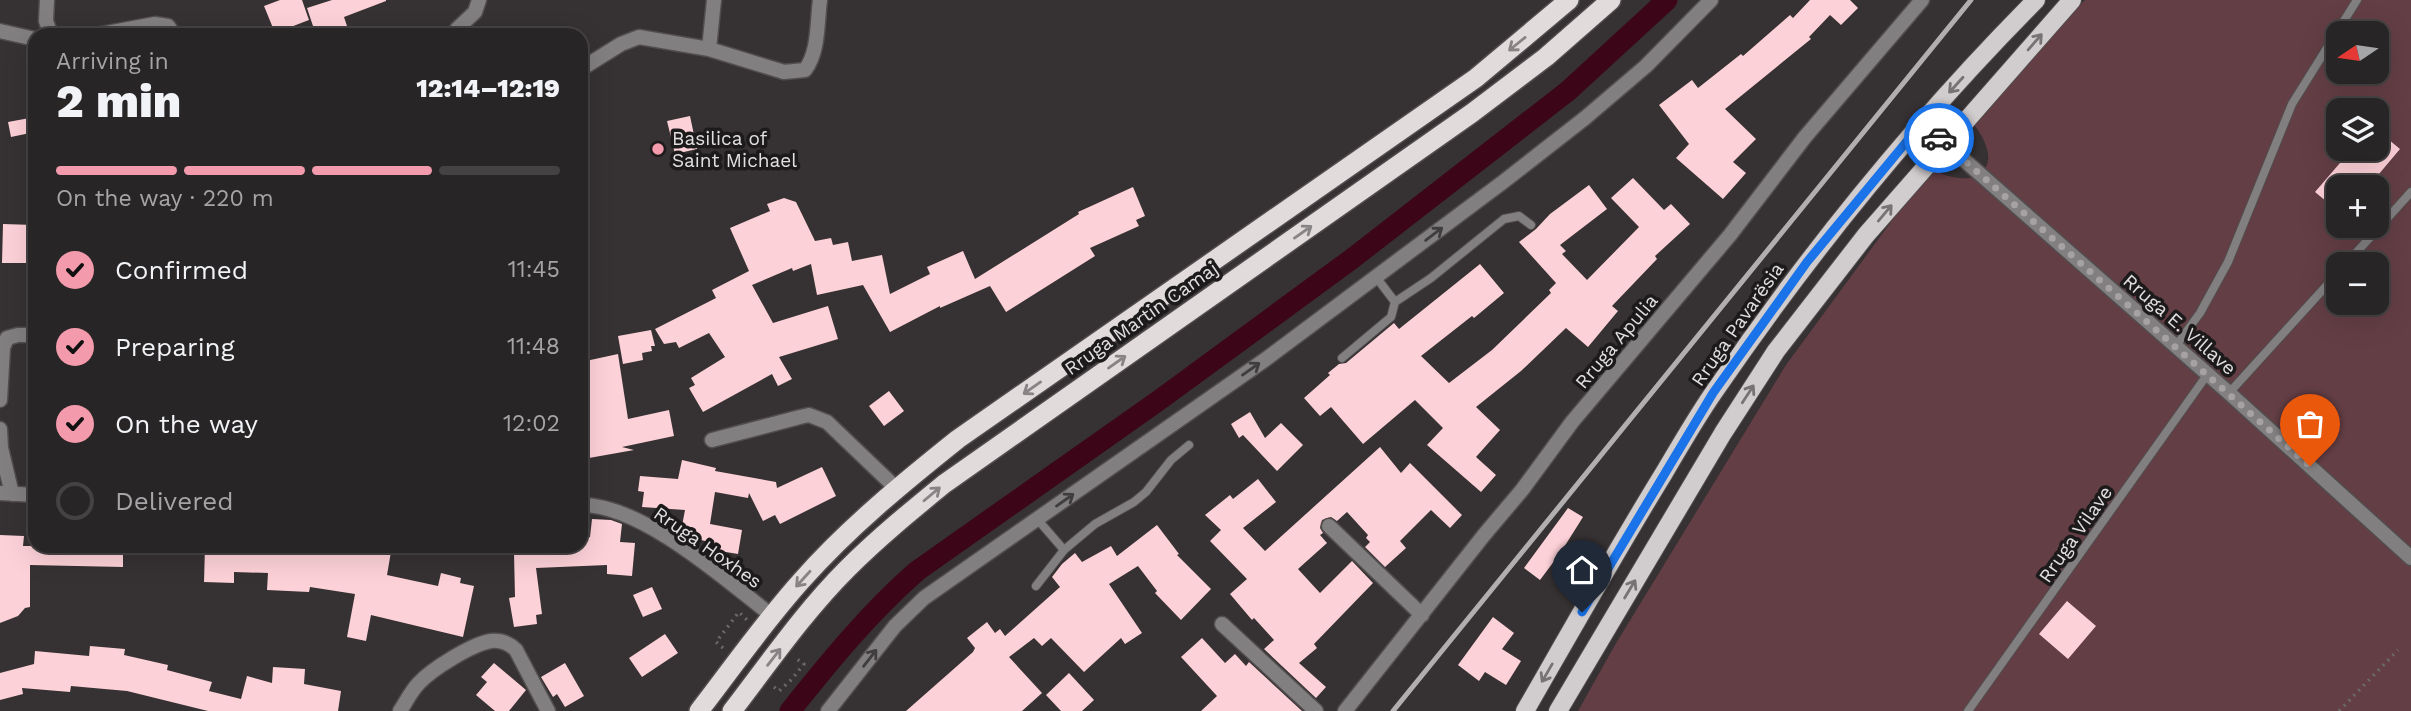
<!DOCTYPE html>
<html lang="en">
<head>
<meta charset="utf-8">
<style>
	body { margin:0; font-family:"Work Sans",sans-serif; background:#302d2e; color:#f1f3f6; height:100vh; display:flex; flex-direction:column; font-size:26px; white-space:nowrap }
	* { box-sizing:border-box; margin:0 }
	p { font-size:23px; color:#a5a5a7 }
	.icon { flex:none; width:38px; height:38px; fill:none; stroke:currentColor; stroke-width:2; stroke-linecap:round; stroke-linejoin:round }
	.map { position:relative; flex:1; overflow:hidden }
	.details { position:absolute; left:28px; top:28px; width:560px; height:525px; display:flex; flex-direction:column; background:#282526; border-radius:21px; box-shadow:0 7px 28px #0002,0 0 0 2px #444243 }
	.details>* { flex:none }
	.needle { width:46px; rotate:257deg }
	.fabs { position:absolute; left:2326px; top:21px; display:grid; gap:14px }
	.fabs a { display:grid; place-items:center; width:63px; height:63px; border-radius:14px; background:#282526; box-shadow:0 7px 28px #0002,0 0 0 2px #444243; font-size:35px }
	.pin { position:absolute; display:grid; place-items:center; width:60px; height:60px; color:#fff; margin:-72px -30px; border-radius:50% 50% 50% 0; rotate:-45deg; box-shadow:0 0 7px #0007 }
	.pin .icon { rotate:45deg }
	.courier { position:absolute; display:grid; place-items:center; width:70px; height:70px; margin:-35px; border:5px solid #1a73e8; border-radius:50%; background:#fff; color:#222; box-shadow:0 2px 9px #0007 }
	.headline em { font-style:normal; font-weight:800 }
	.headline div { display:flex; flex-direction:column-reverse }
	.headline { display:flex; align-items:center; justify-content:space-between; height:119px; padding:0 28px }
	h1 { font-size:46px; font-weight:800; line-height:52px }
	.bar { display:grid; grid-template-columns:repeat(4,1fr); gap:10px 7px; align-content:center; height:84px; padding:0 28px }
	.bar i { height:9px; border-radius:5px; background:#444243 }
	.bar .active { background:#f39aac }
	.bar p { grid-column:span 4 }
	ol { padding:0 28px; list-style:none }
	li { display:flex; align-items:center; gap:21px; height:77px }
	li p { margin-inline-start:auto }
	li .icon { padding:7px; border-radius:50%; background:#f39aac; color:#111; stroke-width:4 }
	li:last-child { color:#a5a5a7 }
	li i { width:38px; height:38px; border:4px solid #444243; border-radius:50% }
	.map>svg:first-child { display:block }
	.green { fill:#633e45; fill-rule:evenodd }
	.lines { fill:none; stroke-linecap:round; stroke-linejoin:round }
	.canal { stroke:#3d0618; stroke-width:21 }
	.building { fill:#fdd1d8 }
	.service-casing { stroke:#524d4e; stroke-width:10 }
	.minor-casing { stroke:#524d4e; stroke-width:17 }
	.tertiary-casing { stroke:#524d4e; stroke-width:17 }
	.primary-casing { stroke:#524d4e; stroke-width:20 }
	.trunk-casing { stroke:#524d4e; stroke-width:22 }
	.path { stroke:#6d6869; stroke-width:3.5; stroke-dasharray:2 5; stroke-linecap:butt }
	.service { stroke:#827f80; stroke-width:8 }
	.minor { stroke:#827f80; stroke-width:14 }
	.tertiary { stroke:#827f80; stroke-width:14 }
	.primary { stroke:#d1cccd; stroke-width:18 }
	.trunk { stroke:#e1dbdc; stroke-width:19 }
	.rail { stroke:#b1aeaf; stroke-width:5 }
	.oneway { stroke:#767374 }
	.oneway2 { stroke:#888485 }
	.oneway3 { stroke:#403d3e }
	.done { stroke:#a6a2a3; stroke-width:7; stroke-dasharray:0 12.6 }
	.route { stroke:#1a73e8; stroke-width:9 }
	.poi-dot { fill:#f39aac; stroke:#1c1a1a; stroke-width:2.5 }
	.labels { text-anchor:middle; stroke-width:7; stroke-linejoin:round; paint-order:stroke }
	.poi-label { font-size:19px; fill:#e2dfe0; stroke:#1c1a1a; text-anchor:start }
	.street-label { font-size:19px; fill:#e2dfe0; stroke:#1c1a1a }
</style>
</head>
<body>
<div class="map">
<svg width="2411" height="711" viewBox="0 0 2411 711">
	<rect width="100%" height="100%" fill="#363132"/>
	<path class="green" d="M2085 0H2411V711H1578L1615 645 1786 365 1896 215 1935 171C1980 192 2006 165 1974 125L2031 58ZM2338 33H2376V72H2338ZM2338 110H2376V149H2338ZM2338 187H2376V226H2338ZM2338 264H2376V303H2338Z"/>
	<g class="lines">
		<path class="canal" d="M790 711C830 661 869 613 917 571L1158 401 1353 258 1568 91 1667 0"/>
	</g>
	<path class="building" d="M280 0H302L309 20 275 33 264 6Z
		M332 0H386V1L344 17 348 29 329 35H316L307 8Z
		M1810 0H1850L1858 8 1841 25 1830 15 1809 37 1811 39 1725 109 1756 139 1733 162 1746 173 1723 199 1676 158 1689 144 1659 105 1692 80 1698 88 1741 54 1743 56 1790 15 1793 18Z
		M690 116 697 149 675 154 667 121Z
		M35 117V132L11 137 8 122Z
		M2376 129 2400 149 2368 187H2338V211L2315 192 2352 149H2376Z
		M1633 178 1664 210 1671 204 1690 224 1655 256 1657 259 1612 306 1618 311 1588 347 1566 328 1521 371 1476 407 1500 430 1476 457 1496 475 1481 492 1427 445 1443 428 1415 400 1363 444 1331 407 1320 416 1304 398 1330 375 1328 373 1339 364 1346 363 1394 323 1399 329 1480 264 1504 293 1474 318 1472 316 1421 356 1449 383 1492 350 1551 293 1549 290 1556 283 1519 242 1536 229 1550 214 1589 185 1607 209 1560 245 1566 251 1562 254 1587 280 1639 227 1611 198Z
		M1133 187 1145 216 1136 220 1139 226 1090 248 1095 256 1006 312 990 286 940 308V306L890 332 863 285 817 295 811 264 793 271 792 268 752 285 773 323 828 306 838 339 779 357 792 379 778 386 772 374 703 412 689 388 695 385 691 378 725 357 709 333 679 348 676 342 664 344 655 329 716 298 712 290 749 271 730 228 770 211 767 204 784 198 796 202 815 241 831 238 833 245 848 242 852 261 882 255 890 294 930 274 927 267 963 251 975 279 1079 214 1078 212Z
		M3 224 35 225V263H2Z
		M651 330 655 346H651L652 351 642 353 643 360 623 364 618 336Z
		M618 354 628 419 669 410 674 436 622 447 634 450 589 458 588 454 581 455V362Z
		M889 391 904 411 884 426 869 406Z
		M1250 412 1265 438 1281 423 1303 445 1277 471 1243 435 1239 438 1231 424Z
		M1380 447 1401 473 1410 463 1462 515 1450 528 1431 510 1400 541 1406 548 1385 567 1365 547 1370 542 1366 538 1368 535 1347 512 1337 521 1331 517 1322 520 1320 528 1323 533 1320 535 1327 543 1298 569 1320 593 1352 561 1373 583 1314 644 1317 648 1299 663 1326 687 1316 698 1264 649 1274 640 1254 618 1252 620 1230 594 1247 579 1210 541 1221 530 1205 515 1230 495 1233 499 1258 479 1276 502 1243 528 1265 551Z
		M682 460 716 468 715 471 776 482 777 488 822 467 836 496 780 524 775 515 763 521 749 493 748 498 715 492 710 524 742 530 738 554 708 549 709 542 697 539 698 534 681 531 685 510 642 507 644 492 638 491 640 476 678 479Z
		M1568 508 1583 517 1561 552 1540 580 1524 568Z
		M592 519 611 520 622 524 620 542 635 543 632 576 607 574V565L536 568 542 614 536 615 537 624 514 627 509 598 515 597 514 553 542 552V546H581V538L590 537Z
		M1157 525 1179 554 1177 555 1211 589 1181 620 1155 593 1157 591 1138 566 1109 584 1142 633 1125 644 1121 638 1084 672 1051 638 1042 646 1034 638 1009 657 1042 693 1022 711H906L973 652 975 648 967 638 987 622 995 633 1000 629 1005 636 1060 587 1052 577 1062 564 1075 553 1082 562 1111 546 1117 556Z
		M0 535 24 536 23 546H123V567L30 565V607L25 608 18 616 0 623Z
		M205 546H392L387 575 438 586 441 573 461 578 460 583 474 586 463 637 371 615 366 641 347 637 355 594 310 587 309 592 267 590 268 573 234 572V583L204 582Z
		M652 587 662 609 643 617 633 595Z
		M2067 601 2096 626 2068 659 2039 634Z
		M1493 617 1514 633 1502 649 1521 661 1506 685 1485 672 1479 681 1458 665Z
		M665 634 678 653 642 677 629 658Z
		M1202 638 1225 663 1235 654 1246 666 1249 662 1302 711H1201L1217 696 1181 657Z
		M90 646 125 649 124 655 168 665 167 670 212 682 209 691 241 699 247 676 272 683 273 667 305 669 304 684 341 691 338 711H208L127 691 71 686 70 692 22 688 23 694 0 700V673L34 664 35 651 89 656Z
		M494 663 526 690 509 711H495L476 695 487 682 481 677Z
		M565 663 584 696 565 707 557 694 553 697 541 677Z
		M1069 673 1094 700 1082 711H1061L1046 695Z"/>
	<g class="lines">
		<g class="service-casing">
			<path id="service" d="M2346 264 2411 192
				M1376 277 1395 302
				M2175 347 2200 313 2228 262 2292 104 2357 0
				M1342 358 1391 317 1395 302 1431 278 1504 219 1519 216 1531 225
				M2229 393 2338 273
				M1038 520 1064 550
				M1036 586 1064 550 1095 524 1134 502 1146 492 1171 460 1189 445
				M1968 711 2207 375"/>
		</g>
		<g class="minor-casing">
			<path id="minor" d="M47 0 46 21 51 35
				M0 31 35 39
				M96 35 155 24 168 26 174 35
				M459 35 457 29 475 12 479 0
				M709 49 714 0
				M581 69 621 44 639 37 709 49 784 72 805 70C819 52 817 22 820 0
				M1922 123 2229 393 2411 558
				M0 400 3 348 7 338 18 335H35
				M0 429 1 448 12 494
				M712 440 800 417 809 415 827 422 896 488
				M0 493 35 495
				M581 505C641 504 725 579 771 615
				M1329 526 1422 615
				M1222 624 1316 711
				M400 711C406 702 411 691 419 683 432 669 472 644 491 641 501 640 509 643 516 650L548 711
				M1345 711 1484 535 1522 490 1572 422 1730 235 1805 137 1922 0"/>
		</g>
		<g class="tertiary-casing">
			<path id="tertiary" d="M828 711 895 626 924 598 1266 359 1503 182 1585 118 1646 66 1711 0"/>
		</g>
		<g class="primary-casing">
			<path id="primary" d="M1525 711C1571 631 1616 551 1664 473 1680 446 1696 418 1714 392 1809 253 1917 120 2036 0
				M1558 711 1723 433 1776 351 1866 235 2072 0"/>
		</g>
		<g class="trunk-casing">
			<path id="trunk" d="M699 711C733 667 765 621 802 580 849 527 903 483 958 439L1476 78 1569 0
				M732 711C769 663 804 612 847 569 878 538 911 511 944 484L1472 113 1546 57 1611 0"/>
		</g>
		<path class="path" d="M723 648 716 642 739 612 747 620
			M774 687 779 691 792 679 804 664 794 657
			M2339 711 2398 650"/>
		<use href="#service" class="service"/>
		<use href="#minor" class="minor"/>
		<use href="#tertiary" class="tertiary"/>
		<use href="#primary" class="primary"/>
		<use href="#trunk" class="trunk"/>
		<path class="rail" d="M1393 711 1971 0"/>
	</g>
	<defs><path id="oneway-shaft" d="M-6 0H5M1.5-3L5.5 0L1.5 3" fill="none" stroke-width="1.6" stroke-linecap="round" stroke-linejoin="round" transform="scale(1.75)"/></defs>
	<g class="oneway">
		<use href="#oneway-shaft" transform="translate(2035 42) rotate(-49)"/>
		<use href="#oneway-shaft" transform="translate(1956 85) rotate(132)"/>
		<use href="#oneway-shaft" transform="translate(1885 213) rotate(-50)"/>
		<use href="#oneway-shaft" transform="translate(1748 394) rotate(-57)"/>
		<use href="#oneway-shaft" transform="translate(1630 589) rotate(-59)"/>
		<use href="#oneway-shaft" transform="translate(1547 673) rotate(120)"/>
	</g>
	<g class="oneway2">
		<use href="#oneway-shaft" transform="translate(1517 44) rotate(141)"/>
		<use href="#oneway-shaft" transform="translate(1303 232) rotate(-35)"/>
		<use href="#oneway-shaft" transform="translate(1117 362) rotate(-35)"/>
		<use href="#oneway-shaft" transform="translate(1032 388) rotate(145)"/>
		<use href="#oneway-shaft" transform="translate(932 494) rotate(-40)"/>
		<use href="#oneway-shaft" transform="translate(803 579) rotate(132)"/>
		<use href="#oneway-shaft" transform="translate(774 657) rotate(-52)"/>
	</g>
	<g class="oneway3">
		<use href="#oneway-shaft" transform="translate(1434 234) rotate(-37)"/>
		<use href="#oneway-shaft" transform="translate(1251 369) rotate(-35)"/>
		<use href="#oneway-shaft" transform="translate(1065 500) rotate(-35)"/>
		<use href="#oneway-shaft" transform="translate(870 658) rotate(-52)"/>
	</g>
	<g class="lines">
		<path class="done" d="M1939 138 2310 466"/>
		<path class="route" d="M1582 612 1713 393 1807 262 1922 123 1939 138"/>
	</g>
	<circle class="poi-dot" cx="658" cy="149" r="7"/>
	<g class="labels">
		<g class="poi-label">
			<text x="672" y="145">Basilica of<tspan x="672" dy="22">Saint Michael</tspan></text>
		</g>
		<g class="street-label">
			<text transform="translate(1141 318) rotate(-35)" y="7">Rruga Martin Camaj</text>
			<text transform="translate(1737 324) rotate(-55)" y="7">Rruga Pavarësia</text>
			<text transform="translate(2180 324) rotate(41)" y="7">Rruga E. Villave</text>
			<text transform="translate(1616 341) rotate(-50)" y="7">Rruga Apulia</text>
			<text transform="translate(2075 534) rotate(-55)" y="7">Rruga Vilave</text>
			<text transform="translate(708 547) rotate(35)" y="7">Rruga Hoxhes</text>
		</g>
	</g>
</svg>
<div class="fabs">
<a><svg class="needle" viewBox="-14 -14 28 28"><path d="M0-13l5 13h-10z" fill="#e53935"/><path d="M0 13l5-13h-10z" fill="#a5a5a7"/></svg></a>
<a><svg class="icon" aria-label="layers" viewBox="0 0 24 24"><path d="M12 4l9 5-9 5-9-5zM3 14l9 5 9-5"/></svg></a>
<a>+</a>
<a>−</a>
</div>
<div class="pin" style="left:2310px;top:466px;background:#ea580c"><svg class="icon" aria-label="bag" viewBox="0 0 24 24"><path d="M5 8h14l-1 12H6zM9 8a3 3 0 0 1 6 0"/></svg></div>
<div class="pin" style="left:1582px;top:612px;background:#1f2937"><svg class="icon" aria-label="home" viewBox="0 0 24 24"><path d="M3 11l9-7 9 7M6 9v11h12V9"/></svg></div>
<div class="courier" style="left:1939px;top:138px"><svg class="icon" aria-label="car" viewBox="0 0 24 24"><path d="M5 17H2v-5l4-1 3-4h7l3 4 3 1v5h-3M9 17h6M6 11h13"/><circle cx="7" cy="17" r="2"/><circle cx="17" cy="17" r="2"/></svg></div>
<section class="details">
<div class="headline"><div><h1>2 min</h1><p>Arriving in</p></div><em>12:14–12:19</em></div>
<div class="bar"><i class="active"></i><i class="active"></i><i class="active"></i><i></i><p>On the way · 220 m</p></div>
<ol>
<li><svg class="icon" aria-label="check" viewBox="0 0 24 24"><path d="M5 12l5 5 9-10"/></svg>Confirmed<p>11:45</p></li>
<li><svg class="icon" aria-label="check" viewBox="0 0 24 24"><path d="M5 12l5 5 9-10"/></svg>Preparing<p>11:48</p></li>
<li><svg class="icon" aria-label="check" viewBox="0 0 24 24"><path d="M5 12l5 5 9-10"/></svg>On the way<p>12:02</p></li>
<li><i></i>Delivered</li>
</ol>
</section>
</div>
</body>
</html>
